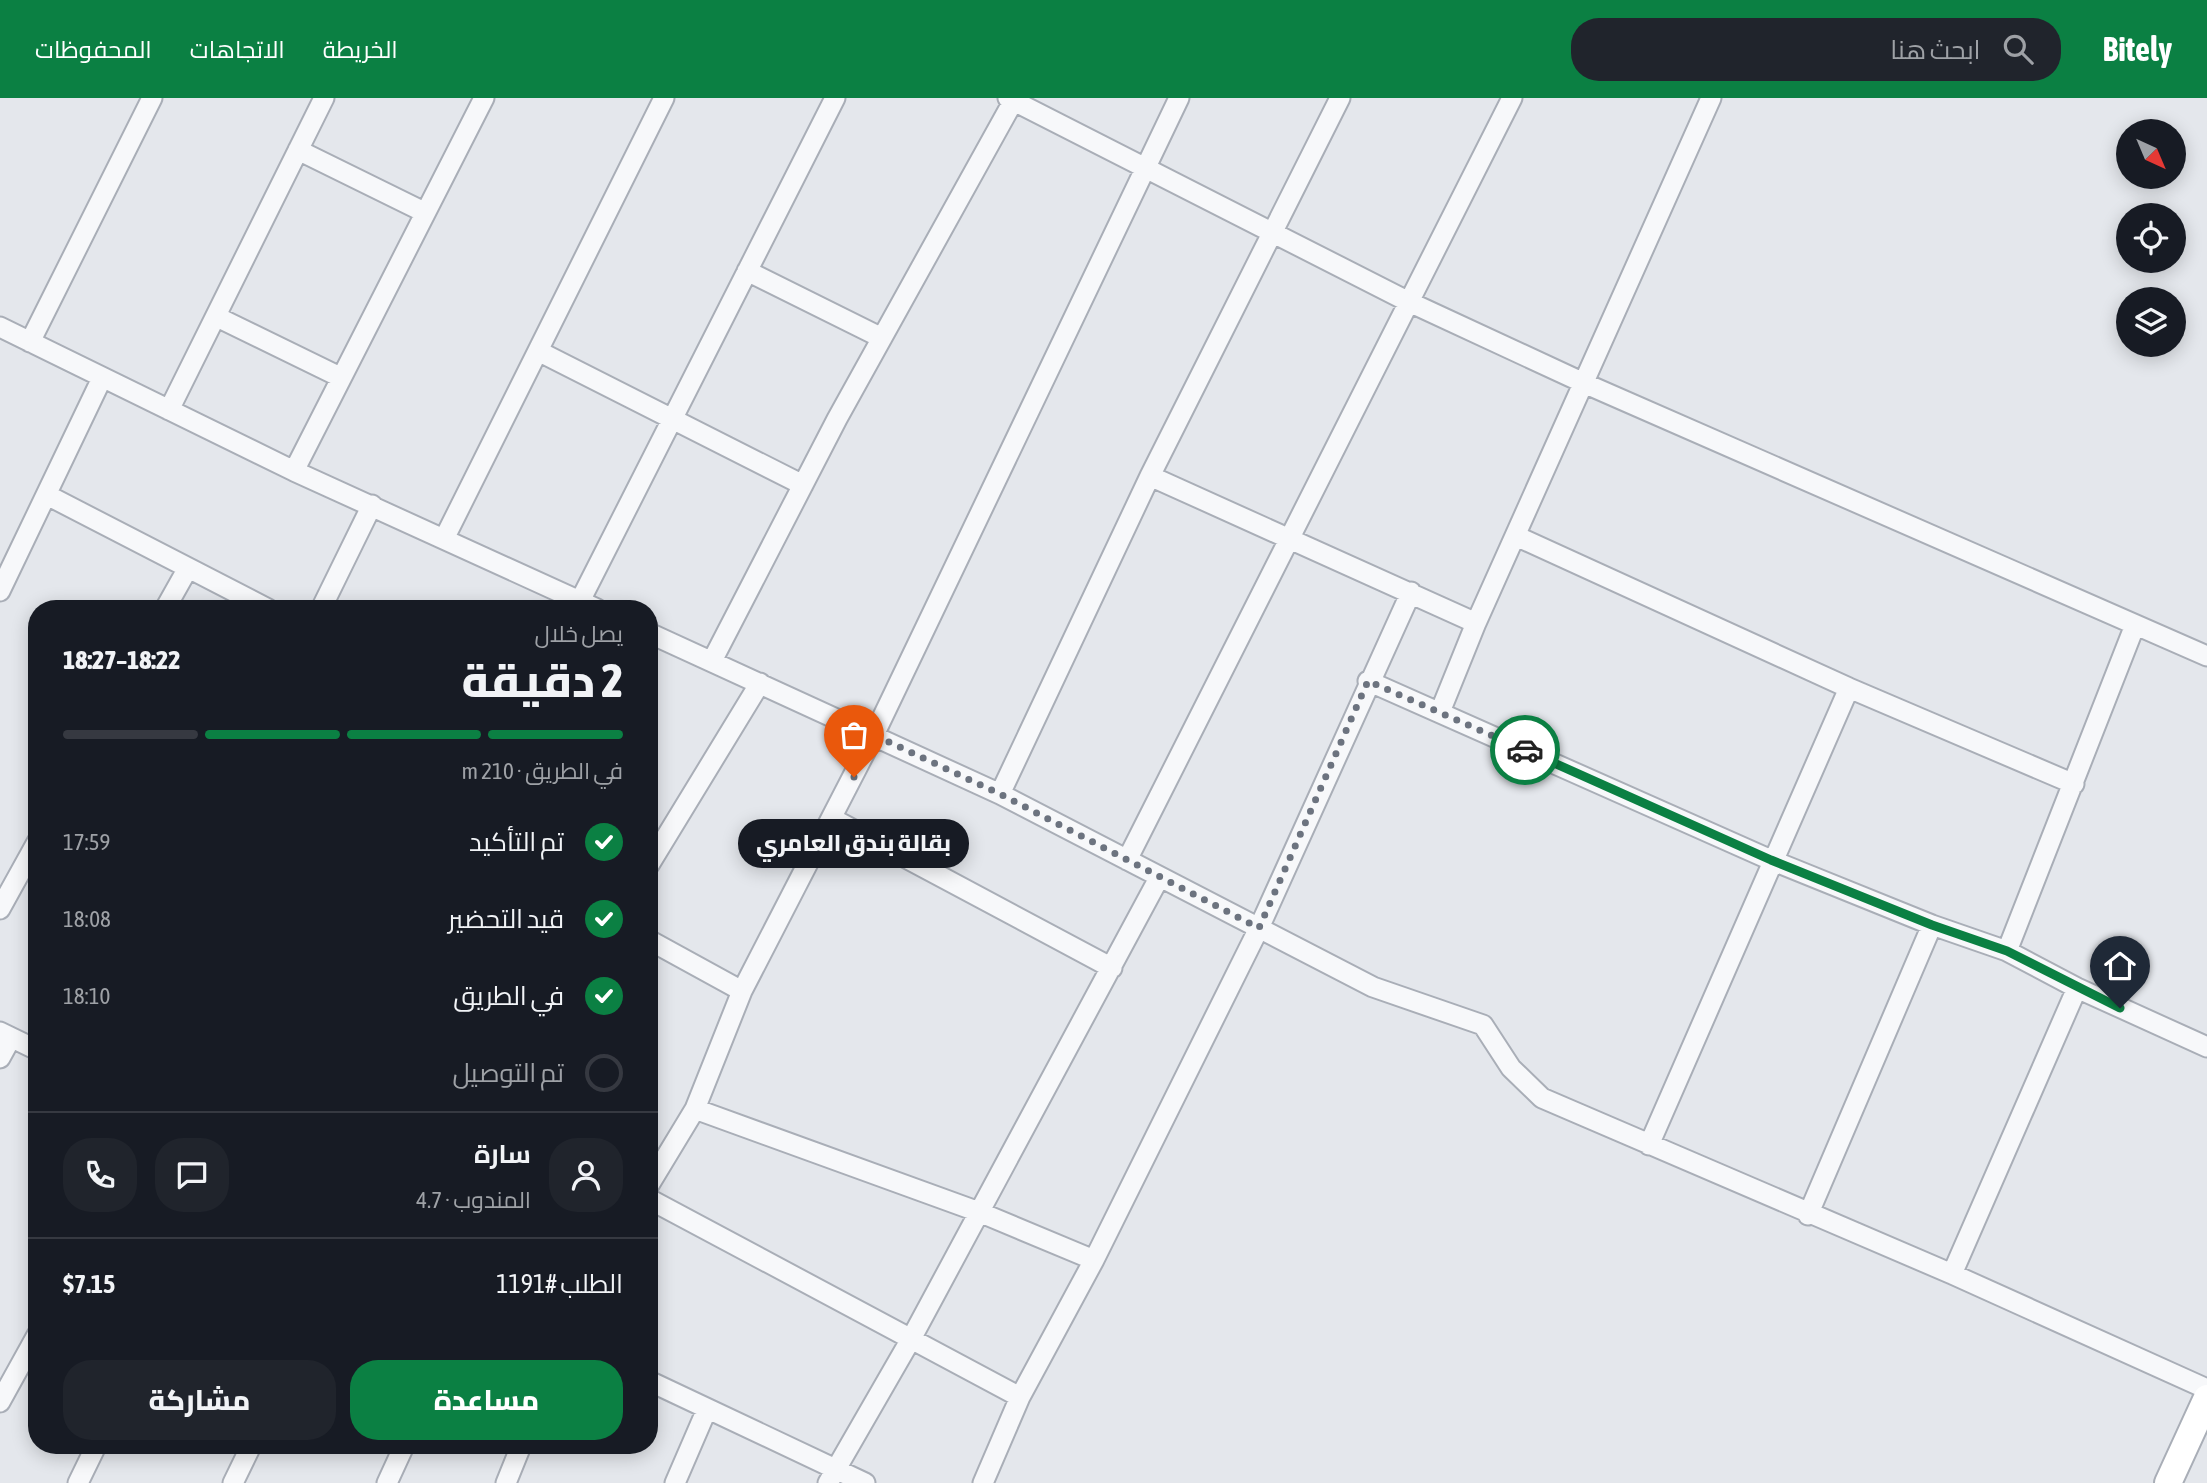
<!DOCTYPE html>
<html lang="ar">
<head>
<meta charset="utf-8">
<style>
	body { margin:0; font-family:"Asap Condensed",Cairo,sans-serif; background:#20242c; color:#f1f3f6; direction:rtl; height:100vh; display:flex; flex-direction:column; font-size:26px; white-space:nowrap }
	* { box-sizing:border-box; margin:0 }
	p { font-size:23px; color:#9ea1a6 }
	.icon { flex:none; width:38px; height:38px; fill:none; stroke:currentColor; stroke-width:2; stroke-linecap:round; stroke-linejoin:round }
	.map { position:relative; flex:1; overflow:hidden; direction:ltr }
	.side { position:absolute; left:28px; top:502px; width:630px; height:854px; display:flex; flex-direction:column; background:#171b24; border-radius:28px; box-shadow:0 4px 18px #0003; direction:rtl }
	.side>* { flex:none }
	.needle { width:46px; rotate:136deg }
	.controls { position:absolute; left:2116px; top:21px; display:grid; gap:14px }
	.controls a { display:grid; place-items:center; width:70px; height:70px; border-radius:50%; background:#171b24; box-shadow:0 4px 18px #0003; font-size:35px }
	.pin { position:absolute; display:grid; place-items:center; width:60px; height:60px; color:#fff; margin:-72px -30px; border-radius:50% 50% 50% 0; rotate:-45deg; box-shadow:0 0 7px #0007 }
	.pin .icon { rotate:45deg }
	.courier { position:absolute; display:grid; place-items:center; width:70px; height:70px; margin:-35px; border:5px solid #0b8043; border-radius:50%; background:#fff; color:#222; box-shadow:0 2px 9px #0007 }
	.bubble { position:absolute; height:49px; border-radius:24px; background:#171b24; box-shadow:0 4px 18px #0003; font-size:23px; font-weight:800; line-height:49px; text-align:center; direction:rtl }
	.headline em { font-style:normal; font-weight:800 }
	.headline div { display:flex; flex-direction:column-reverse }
	.headline { display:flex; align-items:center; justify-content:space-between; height:119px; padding:0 35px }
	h1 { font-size:46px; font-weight:800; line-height:52px }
	.bar { display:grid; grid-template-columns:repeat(4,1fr); gap:10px 7px; align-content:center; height:84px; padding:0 35px }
	.bar i { height:9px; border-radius:5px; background:#363941 }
	.bar .active { background:#0b8043 }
	.bar p { grid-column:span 4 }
	.line { display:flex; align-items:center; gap:18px; padding:0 35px; border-top:2px solid #363941 }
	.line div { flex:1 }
	.round { display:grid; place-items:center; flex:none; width:74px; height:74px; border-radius:28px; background:#20242c }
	ol { padding:0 35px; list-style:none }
	li { display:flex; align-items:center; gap:21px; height:77px }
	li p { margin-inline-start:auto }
	li .icon { padding:7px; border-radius:50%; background:#0b8043; color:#fff; stroke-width:4 }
	li:last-child { color:#9ea1a6 }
	li i { width:38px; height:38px; border:4px solid #363941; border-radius:50% }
	.primary-button { display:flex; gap:14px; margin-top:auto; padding:14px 35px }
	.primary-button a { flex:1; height:80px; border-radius:28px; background:#0b8043; color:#fff; font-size:28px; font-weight:800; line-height:80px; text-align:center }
	.primary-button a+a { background:#20242c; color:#f1f3f6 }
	header { display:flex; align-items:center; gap:42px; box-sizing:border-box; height:98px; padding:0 35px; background:#0b8043; color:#fff }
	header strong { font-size:33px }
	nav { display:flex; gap:38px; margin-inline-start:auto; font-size:24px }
	.search { width:490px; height:63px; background:#20242c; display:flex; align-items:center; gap:18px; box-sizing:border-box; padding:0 24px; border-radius:28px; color:#9ea1a6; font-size:26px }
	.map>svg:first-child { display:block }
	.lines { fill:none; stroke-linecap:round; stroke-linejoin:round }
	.street-casing { stroke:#a9aeb7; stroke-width:23 }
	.secondary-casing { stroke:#a9aeb7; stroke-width:30 }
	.street { stroke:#f7f8fa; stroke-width:19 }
	.secondary { stroke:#fff; stroke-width:26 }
	.done { stroke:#6c737f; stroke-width:7; stroke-dasharray:0 12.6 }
	.route { stroke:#0b8043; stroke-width:9 }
</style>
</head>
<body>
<header>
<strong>Bitely</strong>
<div class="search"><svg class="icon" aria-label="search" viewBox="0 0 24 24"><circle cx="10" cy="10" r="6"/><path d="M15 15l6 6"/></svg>ابحث هنا</div>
<nav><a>الخريطة</a><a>الاتجاهات</a><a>المحفوظات</a></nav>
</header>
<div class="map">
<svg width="2207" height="1385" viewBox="0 0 2207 1385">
	<rect width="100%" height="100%" fill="#e4e7ec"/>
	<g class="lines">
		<g class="street-casing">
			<path id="street" d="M1008 0 1407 203 1586 286 2207 558
				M298 52 424 114
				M747 173 882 240
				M217 219 340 279
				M0 229 294 373 597 511
				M30 244 152 0
				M538 253 803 387
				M169 312 324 0
				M294 373 484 0
				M1150 378 1476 525
				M47 397 268 511
				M1516 438 1849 590 2074 686
				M445 439 664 0
				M0 493 102 280
				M580 503 835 0
				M165 511 188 470
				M321 511 372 407
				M649 535 1000 696 1373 889 1483 927 1511 970 1542 1000 1952 1176 2207 1291
				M712 563 837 321 1015 0
				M1368 583 1771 762 1932 827 2007 853 2077 890 2207 949
				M1440 614 1476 525 1711 0
				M1000 696 1150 378 1340 0
				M833 721 1112 870
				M1127 762 1512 0
				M649 767 760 585
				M0 811 37 744
				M649 842 742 893
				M2007 853 2135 527
				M0 934 37 952
				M0 960 11 940
				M695 1011 979 1114 1094 1162
				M1649 1047 1849 590
				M649 1087 695 1011 742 893 874 637 1179 0
				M649 1101 1020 1299
				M1808 1117 1932 827
				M1952 1176 2077 890
				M649 1283 865 1385
				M0 1304 37 1237
				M78 1385 96 1348
				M233 1385 251 1348
				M387 1385 404 1348
				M506 1385 521 1348
				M675 1385 707 1311
				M828 1385 911 1241 1159 780
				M983 1385 1020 1299 1094 1162 1259 830 1411 494"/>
		</g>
		<g class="secondary-casing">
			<path id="secondary" d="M2168 1385 2207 1300"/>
		</g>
		<use href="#street" class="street"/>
		<use href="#secondary" class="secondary"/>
	</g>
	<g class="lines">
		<path class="done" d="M854 679 874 637 1000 696 1259 830 1368 583 1525 652"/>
		<path class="route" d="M1525 652 1771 762 1932 827 2007 853 2120 910"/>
	</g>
</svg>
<div class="controls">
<a><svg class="needle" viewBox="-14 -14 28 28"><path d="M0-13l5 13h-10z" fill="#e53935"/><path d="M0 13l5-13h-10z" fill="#9ea1a6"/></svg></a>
<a><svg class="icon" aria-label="locate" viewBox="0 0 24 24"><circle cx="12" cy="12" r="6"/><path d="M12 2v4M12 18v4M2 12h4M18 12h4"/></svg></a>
<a><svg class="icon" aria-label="layers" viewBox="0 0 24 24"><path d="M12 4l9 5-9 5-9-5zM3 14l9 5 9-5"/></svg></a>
</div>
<div class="pin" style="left:854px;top:679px;background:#ea580c"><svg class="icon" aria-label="bag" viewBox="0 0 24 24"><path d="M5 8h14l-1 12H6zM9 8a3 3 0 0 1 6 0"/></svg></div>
<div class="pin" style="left:2120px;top:910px;background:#1f2937"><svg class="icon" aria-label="home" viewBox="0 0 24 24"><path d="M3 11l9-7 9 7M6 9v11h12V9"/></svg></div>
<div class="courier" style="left:1525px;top:652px"><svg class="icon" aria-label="car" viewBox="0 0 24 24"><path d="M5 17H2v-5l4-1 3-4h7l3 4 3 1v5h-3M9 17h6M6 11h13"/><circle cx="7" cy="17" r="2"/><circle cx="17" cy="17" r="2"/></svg></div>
<div class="bubble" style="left:738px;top:721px;width:231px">بقالة بندق العامري</div>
<section class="side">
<div class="headline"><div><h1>2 دقيقة</h1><p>يصل خلال</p></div><em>18:22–18:27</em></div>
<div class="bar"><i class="active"></i><i class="active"></i><i class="active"></i><i></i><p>في الطريق · 210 m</p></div>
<ol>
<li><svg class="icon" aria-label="check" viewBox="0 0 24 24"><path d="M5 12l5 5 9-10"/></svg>تم التأكيد<p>17:59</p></li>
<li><svg class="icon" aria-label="check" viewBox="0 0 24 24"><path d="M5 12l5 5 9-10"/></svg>قيد التحضير<p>18:08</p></li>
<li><svg class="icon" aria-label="check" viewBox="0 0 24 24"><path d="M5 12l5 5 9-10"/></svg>في الطريق<p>18:10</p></li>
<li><i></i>تم التوصيل</li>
</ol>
<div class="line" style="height:126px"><a class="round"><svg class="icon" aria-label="person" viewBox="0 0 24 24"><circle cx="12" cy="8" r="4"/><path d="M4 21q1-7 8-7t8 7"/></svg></a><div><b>سارة</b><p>المندوب · 4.7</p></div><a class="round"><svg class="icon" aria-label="chat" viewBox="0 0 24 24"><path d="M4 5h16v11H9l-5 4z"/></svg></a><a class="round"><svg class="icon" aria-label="phone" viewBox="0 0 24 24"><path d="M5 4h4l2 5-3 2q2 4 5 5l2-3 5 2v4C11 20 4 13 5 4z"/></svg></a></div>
<div class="line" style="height:91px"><div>الطلب #1191</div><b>$7.15</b></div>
<div class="primary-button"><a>مساعدة</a><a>مشاركة</a></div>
</section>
</div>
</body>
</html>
